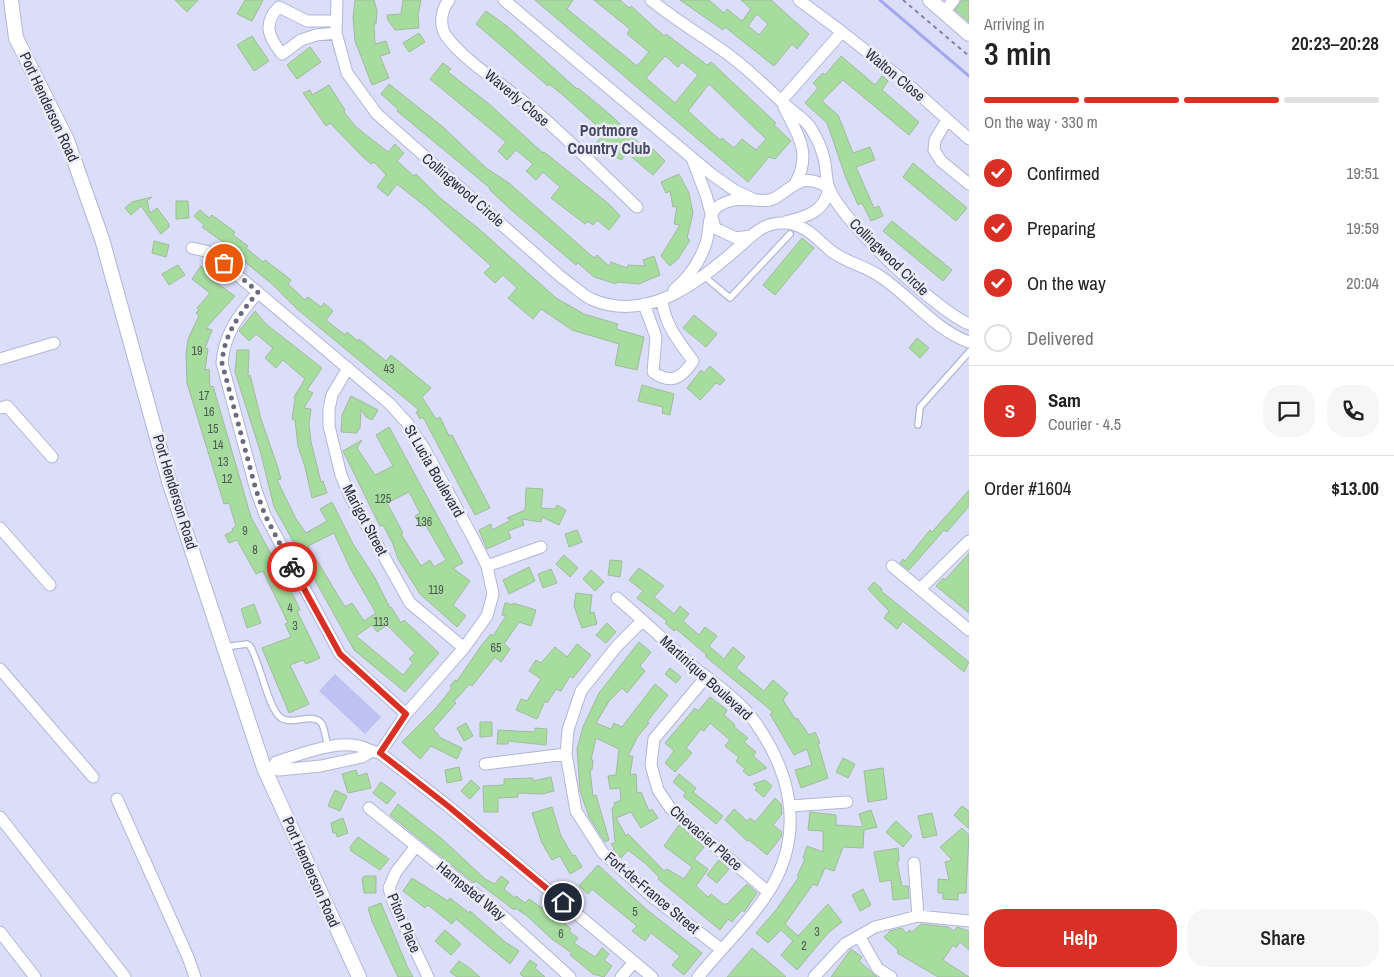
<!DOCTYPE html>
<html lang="en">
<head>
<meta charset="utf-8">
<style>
	body { margin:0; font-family:"Archivo Narrow",sans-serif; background:#f6f6f6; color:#222; height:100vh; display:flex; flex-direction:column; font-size:19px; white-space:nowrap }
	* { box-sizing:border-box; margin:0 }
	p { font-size:16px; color:#767676 }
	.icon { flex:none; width:28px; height:28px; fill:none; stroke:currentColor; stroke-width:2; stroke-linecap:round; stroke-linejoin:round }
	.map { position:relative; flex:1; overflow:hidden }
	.sheet { display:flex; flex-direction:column; background:#fff; width:425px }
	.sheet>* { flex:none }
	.pin { position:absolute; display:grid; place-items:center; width:42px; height:42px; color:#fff; margin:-21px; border:2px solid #fff; border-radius:50%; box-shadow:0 1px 5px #0007 }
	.courier { position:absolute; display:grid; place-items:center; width:50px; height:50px; margin:-25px; border:4px solid #d93025; border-radius:50%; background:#fff; color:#222; box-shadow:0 1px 6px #0007 }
	.headline em { font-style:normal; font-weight:600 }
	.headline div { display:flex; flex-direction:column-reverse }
	.headline { display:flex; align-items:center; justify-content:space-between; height:85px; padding:0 15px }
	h1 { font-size:32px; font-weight:600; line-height:38px }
	.bar { display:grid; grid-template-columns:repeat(4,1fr); gap:8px 5px; align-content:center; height:60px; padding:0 15px }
	.bar i { height:6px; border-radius:4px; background:#e0e0e0 }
	.bar .current { background:#d93025 }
	.bar p { grid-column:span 4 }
	.line { display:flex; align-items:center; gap:12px; padding:0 15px; border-top:1px solid #e0e0e0 }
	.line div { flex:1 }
	.round { display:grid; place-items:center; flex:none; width:52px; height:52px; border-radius:20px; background:#f6f6f6 }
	ol { padding:0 15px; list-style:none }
	li { display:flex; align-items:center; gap:15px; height:55px }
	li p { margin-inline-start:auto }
	li .icon { padding:5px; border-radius:50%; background:#d93025; color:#fff; stroke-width:4 }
	li:last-child { color:#767676 }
	li i { width:28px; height:28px; border:2px solid #e0e0e0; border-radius:50% }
	.action { display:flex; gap:10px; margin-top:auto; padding:10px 15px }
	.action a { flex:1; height:58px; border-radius:20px; background:#d93025; color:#fff; font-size:20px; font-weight:600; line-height:58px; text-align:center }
	.action a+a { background:#f6f6f6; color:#222 }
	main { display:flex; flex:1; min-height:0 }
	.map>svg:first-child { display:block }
	.green { fill:#bdc2f2 }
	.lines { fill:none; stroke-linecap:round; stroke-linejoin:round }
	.stream { stroke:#a3a8ee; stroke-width:3 }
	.building { fill:#a7dc9f; stroke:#a2ba9e; fill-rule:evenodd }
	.service-casing { stroke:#b2b5d6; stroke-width:8 }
	.minor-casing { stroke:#b2b5d6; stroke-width:13 }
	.tertiary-casing { stroke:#b2b5d6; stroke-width:16 }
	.path { stroke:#828498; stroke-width:2; stroke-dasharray:4 4; stroke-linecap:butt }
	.service { stroke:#fff; stroke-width:5.5 }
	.minor { stroke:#fff; stroke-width:11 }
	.tertiary { stroke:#fff; stroke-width:14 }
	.done { stroke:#6a6c7e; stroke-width:5; stroke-dasharray:0 9 }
	.route { stroke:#d93025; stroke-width:6 }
	.labels { text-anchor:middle; stroke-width:5; stroke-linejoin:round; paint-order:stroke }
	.number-label { font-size:12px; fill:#4c5a54 }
	.street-label { font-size:15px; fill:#2d2e3b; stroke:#ebecfa }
	.neighbourhood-label { font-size:16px; font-weight:bold; fill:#464864; stroke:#ebecfa }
</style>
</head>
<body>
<main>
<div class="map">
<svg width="969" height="977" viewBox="0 0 969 977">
	<rect width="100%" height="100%" fill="#dbdef9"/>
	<path class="green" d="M335 674 381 717 365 734 319 691Z"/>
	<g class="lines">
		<path class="stream" d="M880 0 969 76"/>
	</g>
	<path class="building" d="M175 0H198L187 12Z
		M245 0H263L252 21 237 14Z
		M355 0H374L377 11 376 24H374L375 44 386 41 390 53 380 56 389 78 372 85 355 41 353 18Z
		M403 0H421L418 15 419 28 395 30 388 20 387 15 401 14Z
		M535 0H573L567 9 637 66 649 52 627 34 630 29 594 0H620L629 8 631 6 664 36 666 34 707 65 711 62 776 123 774 125 791 141 775 159 769 157 748 182ZM665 56 678 67 682 62 698 75 675 103 646 78ZM709 84 766 139 756 150 742 139 734 148 722 138 720 140 688 111Z
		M680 0H709L724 13 727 9 742 21 751 9 741 0H771L809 34 797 49 792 44 774 66 725 27 723 30ZM757 14 768 24 759 35 748 26Z
		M962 0H969V22L955 10Z
		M486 11 508 27 577 89 578 88 613 117 642 146 645 142 653 149 665 161 653 175 627 153 621 160 596 143 605 133 563 95 549 84 548 86 476 24Z
		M419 33 425 42 409 52 403 43Z
		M252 36 269 61 254 71 237 45Z
		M310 47 321 62 297 79 287 65Z
		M841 56 875 85 882 76 888 81 882 90 919 122 909 135 843 80 822 101 838 115 853 153 870 147 875 160 856 167 874 208 879 206 883 216 871 221 862 203 858 205 846 178 827 123 805 103 818 88 813 83 823 73 825 75Z
		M443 63 451 69 448 72 489 104 543 153 544 152 609 204 620 216 609 230 597 220 593 225 587 221 585 224 551 198 560 187 543 172 536 180 526 171 533 164 516 150 507 160 498 151 506 142 430 79Z
		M389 84 443 127 486 168 509 183 594 258 597 255 609 266 611 262 627 268 628 265 645 266 643 260 654 256 660 275 639 284 617 282 616 284 594 277 578 263 576 265 509 208 489 189 490 188 397 111 398 109 381 94Z
		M329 85 345 110 344 112 356 127 388 152 395 144 404 153 397 161 414 176 416 174 440 198 479 229 556 298 584 314 618 324 616 329 644 337 637 370 615 365 619 344 572 330 541 309 533 319 508 298 517 288 503 275 495 283 484 273 491 266 425 206 397 184 388 196 377 187 386 175 374 162 371 164 362 156 330 123 326 126 303 93 310 90 312 95Z
		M913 163 967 208 956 221 903 177Z
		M679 174 689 193 693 213 687 238 690 240 678 259 670 266 661 256 680 225 674 224 677 206 673 207 670 191 666 193 661 182Z
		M152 197 147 201 150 213 157 208 169 224V227L161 234 141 206 131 215 125 208 132 202Z
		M176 201H188L189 218 176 219Z
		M200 210 209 218 212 215 235 232 233 235 248 246 246 248 263 262 265 260 291 280 288 284 305 300 308 297 321 307 324 303 333 311 326 320 345 335 347 332 358 341 359 339 386 361 391 355 431 388 422 397 436 419 440 417 449 436 452 435 490 508 475 515 423 417 420 419 416 412 419 410 297 309 272 284 229 249 230 247 202 227 204 225 194 216Z
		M892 221 952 270 943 281 883 231Z
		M802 238 814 248 775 295 763 285Z
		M154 241 169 245 166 257 152 253Z
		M178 265 185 275 169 285 162 274Z
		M201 266 211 274 208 277 235 296 206 328 212 330 205 348 208 349 205 370 209 369 210 387 213 386 251 517 295 599 300 610 297 611 320 658 306 664 303 660 290 665 309 704 289 713 262 648 291 637 285 624 288 623 263 571 256 574 237 540 229 543 225 535 233 531 232 529 236 526 229 503 224 504 187 383 186 354 188 339 199 316 196 313 199 310 197 308 210 293 192 279Z
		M255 311 266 324 322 368 307 390 313 393 304 408 311 409 309 424 311 442 321 482 323 481 327 493 312 498 305 467 298 446 295 420 292 419 295 399 294 397 305 379 283 360 276 368 265 358 273 348 256 334 249 341 239 331Z
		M694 315 717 334 706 347 683 328Z
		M917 338 929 348 920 358 909 348Z
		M237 350H249L248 377 250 375 261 419 278 468 281 479 277 480 296 519 306 533 327 521 320 509 332 502 353 544 375 578 390 608 391 607 401 623 404 620 439 653 405 692 354 650 274 507 261 454 235 372ZM334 533 351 570 376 613 364 621 352 603 345 607 308 546ZM372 625 377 632 387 625 415 653 409 659 413 663 403 675 356 636Z
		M710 366 725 380 720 385 716 383 700 400 687 388 701 370 704 373Z
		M642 385 674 394 670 415 662 413 663 407 638 401Z
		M351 396 378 410 372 420 366 417 361 409 360 429H358L357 433 341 432 342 415Z
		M389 427 463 563 453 568 470 581 453 605 466 616 457 627 420 594 398 559 393 544 383 525 380 526 343 451 362 440 357 448 375 475 393 466 376 435ZM409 492 420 513 415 516 421 527 425 524 446 560 434 567 430 560 421 566 401 534 403 533 387 503Z
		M526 488 543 489 541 508 555 509 557 505 566 510 559 525 542 517 541 522 522 519 524 525 508 531 511 538 487 549 479 530 491 524 492 530 511 520 507 518 525 510Z
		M969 490V506L947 532 944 530 909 570 900 563 903 559 905 561 930 530 932 532Z
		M577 530 582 542 569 547 565 534Z
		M969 553V613L936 586 943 578 945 580Z
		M564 555 578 568 570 577 556 564Z
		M610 560 622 561 620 577 608 575Z
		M529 567 535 581 509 594 503 580Z
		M639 568 664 586 654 597 674 614 680 606 689 614 683 621 699 635 705 627 717 636 709 646 724 659 733 647 745 657 736 668 753 682 764 691 773 680 788 693 783 700 795 719 797 718 809 735 815 732 820 743 818 744 828 778 801 788 795 770 812 765 807 749 794 755 770 714 773 712 705 656 707 655 676 629 674 631 665 623 667 621 637 598 643 591 629 580Z
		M551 569 557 583 543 588 538 574Z
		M591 570 604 582 595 591 583 579Z
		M874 582 882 589 881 591 969 662 964 672 903 621 897 629 884 618 889 611 868 589Z
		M576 593 592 595 590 613 594 612 597 624 582 628 574 606Z
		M505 603 514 605 513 603 536 610 531 626 519 622 504 644 510 649 501 662 495 657 472 686 470 684 454 701 456 703 433 729 441 738 462 748 457 759 431 746 420 759 402 742 436 708 452 688 450 686 455 680 457 681 481 646 491 634 493 636 506 616 502 615Z
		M254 604 261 623 247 628 241 609Z
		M607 623 616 632 606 643 596 635Z
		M639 642 651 652 640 666 645 671 627 693 622 688 609 701 596 723 611 729 614 723 622 727 655 684 668 695 647 722 649 723 638 736 628 756H633L630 775 636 774 637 793 641 792 649 811 652 809 658 818 641 828 631 812 616 818 626 836 628 834 664 871 667 869 684 879 692 867 664 846 679 825 704 847 694 859 708 869 696 886 708 897 711 894 723 904H727L747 884 757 893 744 912 742 910 732 922 728 919 720 930 658 879 659 877 646 864 628 850 621 858 613 849 614 848 611 844 615 843 612 808 615 806 614 803 621 800 620 788 610 789 608 776 616 775 619 749 596 738 591 760H593L592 770H590L593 796 596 795 609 840 605 842 589 817 580 791 577 749 583 727 599 693Z
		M577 644 591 655 573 678 570 676 561 691 556 689 547 703 545 701 537 719 516 710 521 699 527 701 541 679 529 671 536 660 541 663 555 647 567 657Z
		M670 668 681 677 676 683 665 674Z
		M710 697 727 710 724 715 735 725 734 727 748 738 744 742 756 752 753 756 767 768 749 776 743 771 745 769 736 761 739 757 725 746 730 740 710 723 704 731 701 729 686 748 692 753 675 772 665 763 674 751 665 743 695 708 698 711Z
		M480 722H492V736L480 737Z
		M466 723 473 736 464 741 457 728Z
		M535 728 547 729 546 745 508 741V744H497L498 730 535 732Z
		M843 758 855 764 848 778 836 772Z
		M459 767 462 780 447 783 445 770Z
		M883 768 887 799 868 802 864 771Z
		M356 770 358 776 367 773 371 788 348 793 342 774Z
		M679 774 696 788 693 792 723 816 716 824 683 796 686 793 673 782Z
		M551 777 554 791 542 794 518 793V797L498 798V812H484L483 786 504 785V779L533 778V781Z
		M471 780 480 788 470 799 461 791Z
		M765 780 772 786 764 797 755 790 757 788 753 784Z
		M381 782 396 793 387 804 373 793Z
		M335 790 347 796 340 811 328 806Z
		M775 798 781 804 782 814 773 825 782 832 781 837 767 855 749 840 747 841 725 820 734 809 747 821 750 818 755 822Z
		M398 804 442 839 485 879 495 884 501 876 509 882 504 889 515 898 516 896 525 903 529 899 545 910 550 904 559 912 557 914 563 920 562 921 571 929 569 931 578 938 574 943 595 957 602 948 609 954 604 960 612 966 604 977 593 974 570 955 572 953 552 939 526 915 515 908 514 910 476 881 474 883 390 815Z
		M962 806 969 811V829L954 815Z
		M552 807 561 836 573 856 575 855 582 867 570 874 560 856 552 860 542 843 532 813Z
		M871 810 877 827 864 830 863 848 843 847 834 871 825 868 817 886 813 884 785 924 798 936 828 904 842 922 828 933 797 970 781 955 793 941 781 930 768 943 756 933 776 910 799 877 797 876 805 859 803 858 807 846 823 852V831L808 830 810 812 836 815V825L863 827 859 814Z
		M932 813 937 835 923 838 918 816Z
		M343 818 348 833 337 837 336 833H333L331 823Z
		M896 821 912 836 903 847 886 832Z
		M962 828 969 835 966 893H958V900L943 899V893H938V879L949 880 945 862 952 860 940 847Z
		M358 837 389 859 380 870 351 851 350 847Z
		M898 848 899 861 897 862 902 886H908L909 898 893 900 891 880 880 882 874 852Z
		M719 860 729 869 717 883 707 875Z
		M598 865 646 909 702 953 684 975 672 965 680 956 651 933 645 941 632 931 637 926 592 889 588 894 579 886Z
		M364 876H376V893H364L362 879Z
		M412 878 448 901 450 898 469 913 470 911 504 941 519 951 510 964 456 919 452 924 428 905 425 908 403 891Z
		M863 889 871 905 860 911 852 895Z
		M381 903 407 966 413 977H398L372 921 368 908Z
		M921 924 948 927 954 931 957 927 969 931V950L960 942 956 948 953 945 943 960 969 977H938L897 953 898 950 884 937 890 931 902 928 907 934 909 930 912 932Z
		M445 930 461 944 451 955 435 941Z
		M752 948 776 968 786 977H727Z
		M851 949 862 957 859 961 877 977H831Z
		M530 960 537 965 535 968 545 977H524L520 974Z
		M459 961 467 966 480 977H457L450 972Z"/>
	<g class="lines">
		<g class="service-casing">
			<path id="service" d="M704 276 730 298 790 234
				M918 425 920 407 969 352
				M224 647 247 644 250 646C261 665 266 700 278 715 289 729 313 710 322 724 325 730 326 740 328 747"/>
		</g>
		<g class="minor-casing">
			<path id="minor" d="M337 0 336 33 347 73 377 114 561 277C570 283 581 294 591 299 647 324 699 282 739 247 753 235 763 222 784 223 804 223 817 239 831 251 847 263 866 266 881 277 911 297 935 330 969 342
				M449 0C441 10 439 25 446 36 466 63 508 88 534 110 570 140 603 175 637 207
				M504 0 710 173 734 190 753 199
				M651 0C674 19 698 33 722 50 744 65 763 84 782 102 791 111 803 117 810 127 815 135 821 146 823 155 827 165 825 178 829 188 841 221 937 311 969 324
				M949 6 954 0
				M842 32 903 80 969 139
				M336 33 316 35 301 40 282 54C269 38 262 24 279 7L307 21H336
				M781 101 842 32 799 0
				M784 107C797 133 812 153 796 182
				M947 120 935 140 934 150 941 161 969 184
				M693 161 706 195 715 228 736 238 751 236
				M785 222C806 217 825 212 829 188
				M192 248 210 252 390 404 408 424 424 448 472 536 487 566 493 594 487 616 464 648 406 714 380 753
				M674 290C689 277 700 262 706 243 710 232 707 216 716 208 737 191 762 206 775 198 795 186 803 171 829 188
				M258 292C240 314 224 333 222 363L256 490 265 515 281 545 340 654 406 714
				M644 304 656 337 653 372C671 385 682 378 693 361 679 341 665 326 662 300
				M0 359 54 343
				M348 368 332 395 329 409V426L341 475 350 496 410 603 464 648
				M0 408 7 406 52 457
				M0 528 50 585
				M487 566 541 547
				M892 566 969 630
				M920 589 969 541
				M617 598C642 619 666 642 690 664 712 682 739 699 755 722 789 770 803 825 776 879 757 915 724 945 698 977
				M642 621 617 646 581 691 568 730 566 754 576 811 603 853 651 896 721 949
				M0 669 93 777
				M706 677 654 739 651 765 658 790 671 809 767 891
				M485 764 566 754
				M273 767 276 762C299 755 337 739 362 747 368 749 372 752 380 753L448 806 652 977
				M267 768 279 770 321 766 362 757 370 752
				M117 799 188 957 195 977
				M791 806 847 802
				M369 808 504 917 570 977
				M0 817 125 977
				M416 846 396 872 389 888 393 902 428 977
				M914 863 918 916
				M0 932 35 977
				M859 936 878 969 891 977
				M621 977 634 962
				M814 977 845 944 875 927 918 916 969 921"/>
		</g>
		<g class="tertiary-casing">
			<path id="tertiary" d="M11 0 16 38 67 140 102 239 169 481 264 768 359 977
				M930 0 969 34"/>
		</g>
		<path class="path" d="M903 0 969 56"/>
		<use href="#service" class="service"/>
		<use href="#minor" class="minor"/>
		<use href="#tertiary" class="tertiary"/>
	</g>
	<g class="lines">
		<path class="done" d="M224 263 258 292C240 314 224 333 222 363L256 490 265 515 292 567"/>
		<path class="route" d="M292 567 340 654 406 714 380 753 448 806 563 902"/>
	</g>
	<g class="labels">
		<g class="number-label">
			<text x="197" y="355">19</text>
			<text x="389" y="373">43</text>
			<text x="204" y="400">17</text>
			<text x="209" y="416">16</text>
			<text x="213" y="433">15</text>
			<text x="218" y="449">14</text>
			<text x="223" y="466">13</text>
			<text x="227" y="483">12</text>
			<text x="383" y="503">125</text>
			<text x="424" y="526">136</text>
			<text x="245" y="535">9</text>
			<text x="255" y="554">8</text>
			<text x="436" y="594">119</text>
			<text x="290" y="612">4</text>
			<text x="381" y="626">113</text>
			<text x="295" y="630">3</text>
			<text x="496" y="652">65</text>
			<text x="635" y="916">5</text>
			<text x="817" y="936">3</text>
			<text x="561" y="938">6</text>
			<text x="804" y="950">2</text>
		</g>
		<g class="street-label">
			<text transform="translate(895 75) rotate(40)" y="5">Walton Close</text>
			<text transform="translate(517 98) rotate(40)" y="5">Waverly Close</text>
			<text transform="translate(49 107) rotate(65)" y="5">Port Henderson Road</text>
			<text transform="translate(463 190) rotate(41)" y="5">Collingwood Circle</text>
			<text transform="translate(889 257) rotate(44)" y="5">Collingwood Circle</text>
			<text transform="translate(434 471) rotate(60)" y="5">St Lucia Boulevard</text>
			<text transform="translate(175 492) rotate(73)" y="5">Port Henderson Road</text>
			<text transform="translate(365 520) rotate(62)" y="5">Marigot Street</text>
			<text transform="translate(706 678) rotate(42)" y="5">Martinique Boulevard</text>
			<text transform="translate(706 838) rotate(41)" y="5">Chevacier Place</text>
			<text transform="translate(311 872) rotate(66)" y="5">Port Henderson Road</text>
			<text transform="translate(471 891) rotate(39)" y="5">Hampsted Way</text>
			<text transform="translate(652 893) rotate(40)" y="5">Fort-de-France Street</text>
			<text transform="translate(404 923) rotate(67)" y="5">Piton Place</text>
		</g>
		<g class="neighbourhood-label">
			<text x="609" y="136">Portmore<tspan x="609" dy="18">Country Club</tspan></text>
		</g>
	</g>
</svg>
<div class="pin" style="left:224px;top:263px;background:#ea580c"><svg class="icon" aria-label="bag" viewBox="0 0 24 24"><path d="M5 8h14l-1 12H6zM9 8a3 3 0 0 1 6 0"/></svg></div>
<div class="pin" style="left:563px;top:902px;background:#1f2937"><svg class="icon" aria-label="home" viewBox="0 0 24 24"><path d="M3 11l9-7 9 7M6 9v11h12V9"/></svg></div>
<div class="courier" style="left:292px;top:567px"><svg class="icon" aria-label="bike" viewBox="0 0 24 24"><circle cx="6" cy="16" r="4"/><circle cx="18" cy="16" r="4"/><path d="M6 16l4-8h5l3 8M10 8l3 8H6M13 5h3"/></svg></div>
</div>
<section class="sheet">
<div class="headline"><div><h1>3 min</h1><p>Arriving in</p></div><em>20:23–20:28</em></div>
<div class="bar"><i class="current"></i><i class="current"></i><i class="current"></i><i></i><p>On the way · 330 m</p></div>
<ol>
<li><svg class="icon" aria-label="check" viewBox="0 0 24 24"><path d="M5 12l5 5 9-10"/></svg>Confirmed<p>19:51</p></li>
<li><svg class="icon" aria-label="check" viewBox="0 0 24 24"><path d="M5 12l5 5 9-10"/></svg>Preparing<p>19:59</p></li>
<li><svg class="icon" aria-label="check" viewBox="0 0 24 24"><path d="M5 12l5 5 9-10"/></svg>On the way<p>20:04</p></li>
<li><i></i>Delivered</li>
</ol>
<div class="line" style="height:90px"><b class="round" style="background:#d93025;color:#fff">S</b><div><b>Sam</b><p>Courier · 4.5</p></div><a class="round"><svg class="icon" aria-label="chat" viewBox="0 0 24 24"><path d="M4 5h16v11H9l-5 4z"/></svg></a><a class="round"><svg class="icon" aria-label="phone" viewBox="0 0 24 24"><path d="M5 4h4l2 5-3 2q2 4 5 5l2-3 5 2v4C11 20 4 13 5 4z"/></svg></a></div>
<div class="line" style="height:65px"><div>Order #1604</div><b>$13.00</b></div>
<div class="action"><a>Help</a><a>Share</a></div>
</section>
</main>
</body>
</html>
